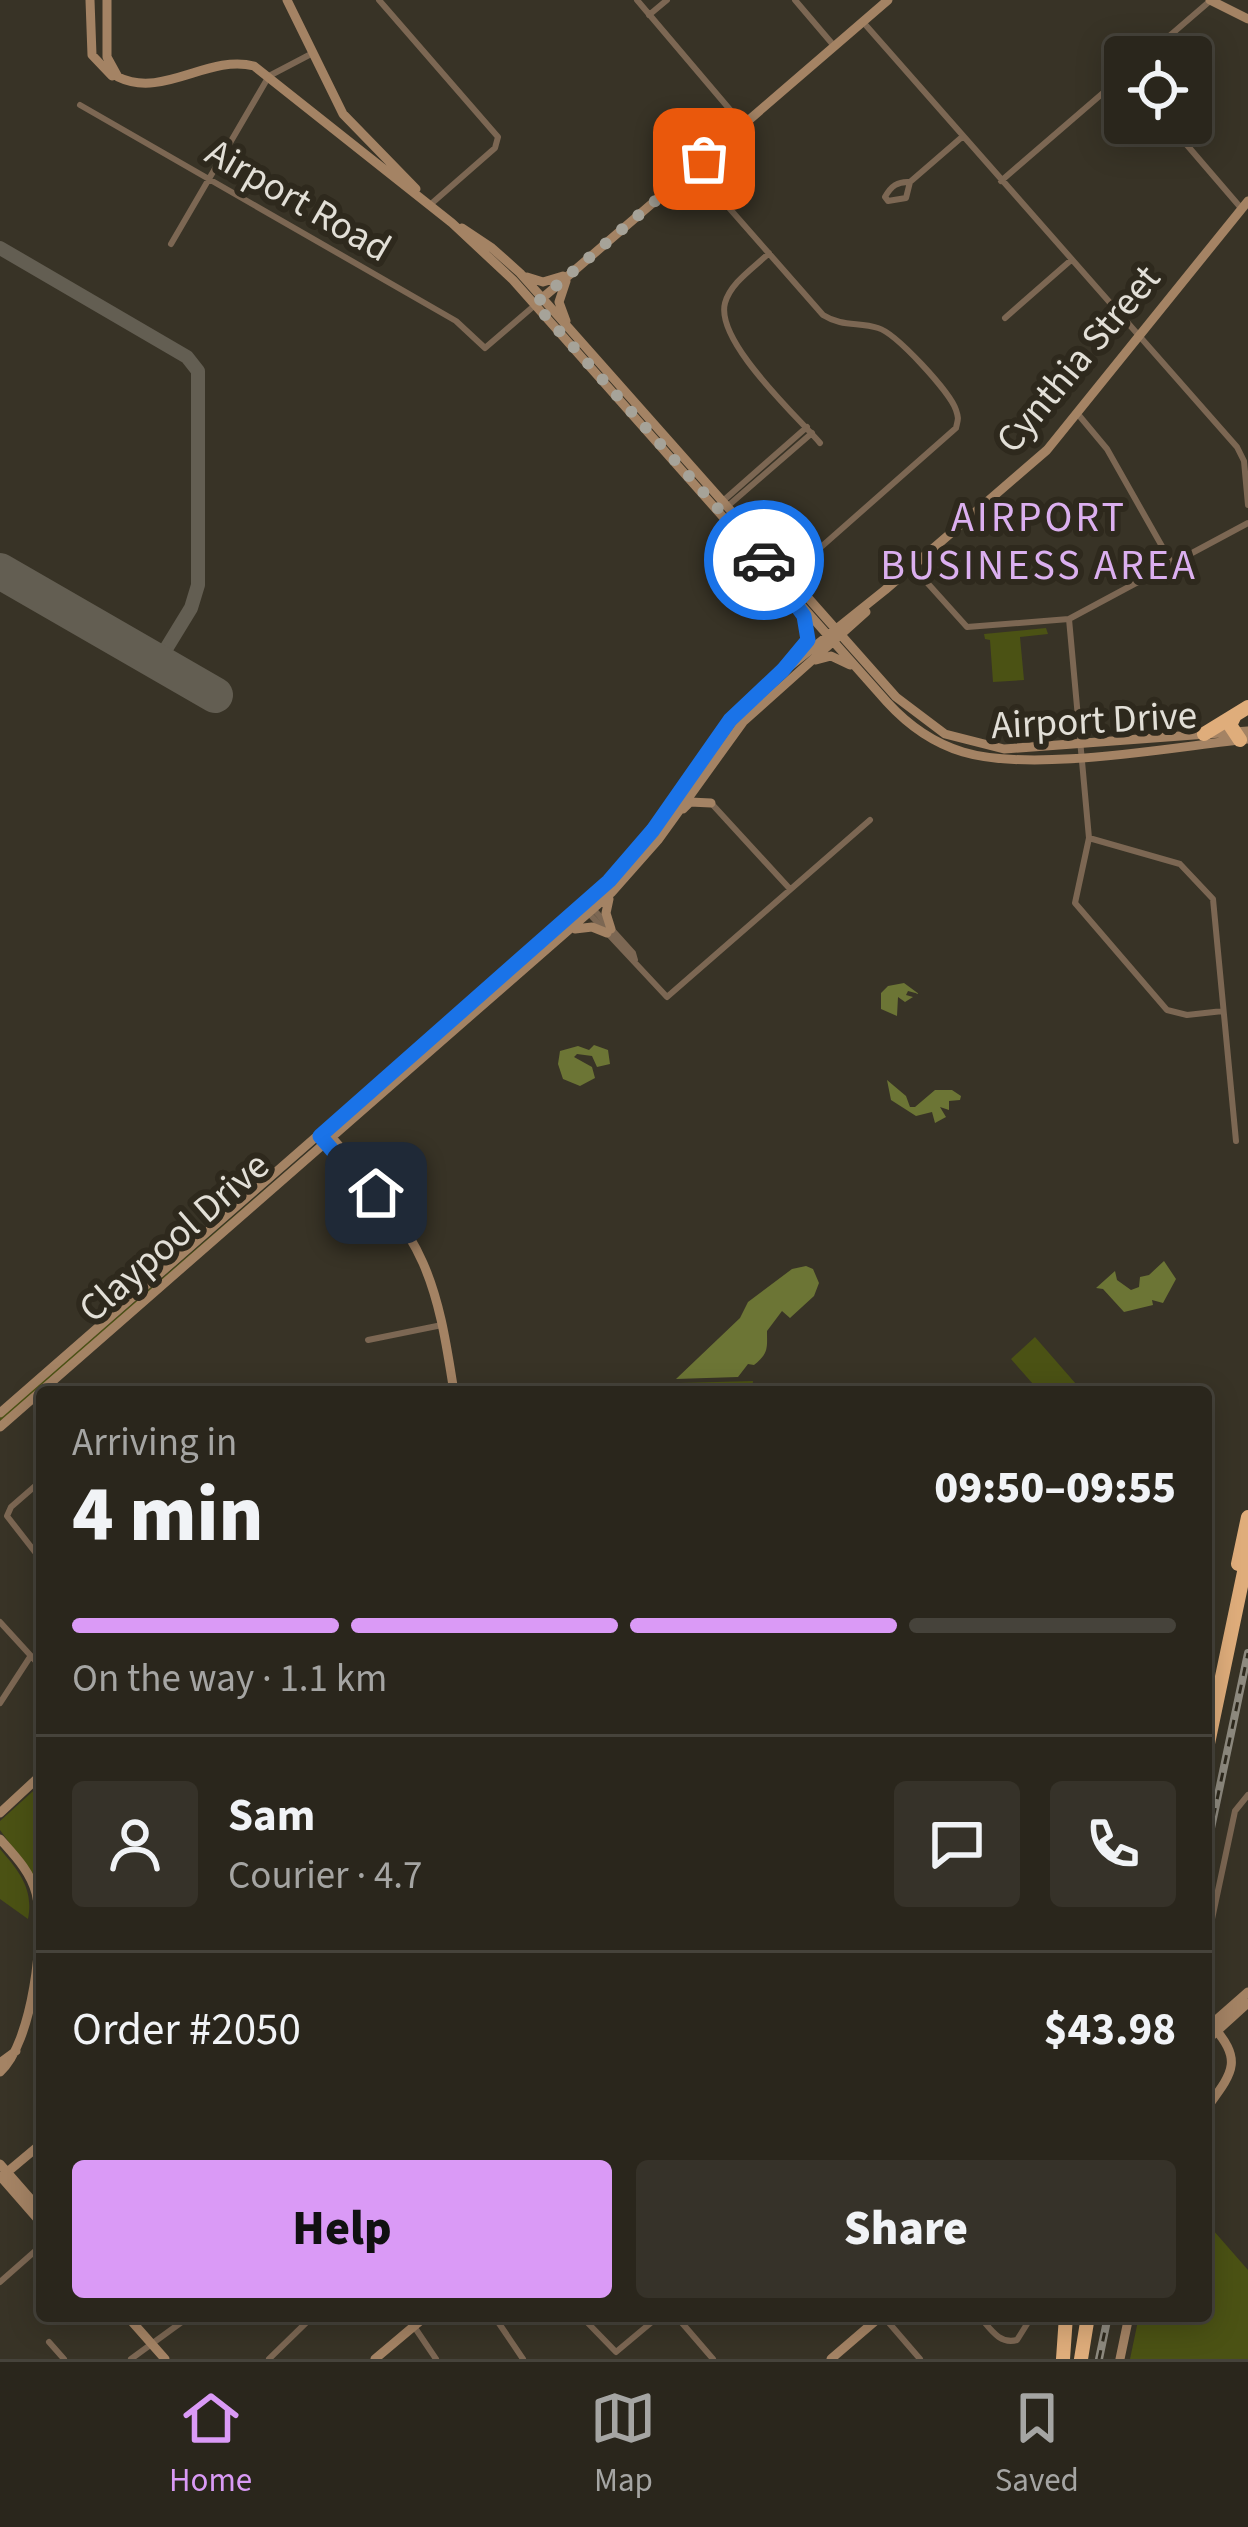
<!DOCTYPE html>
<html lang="en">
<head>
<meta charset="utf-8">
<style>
	body { margin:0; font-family:"Source Sans 3",sans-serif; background:#363229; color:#f1f3f6; height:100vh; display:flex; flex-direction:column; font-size:45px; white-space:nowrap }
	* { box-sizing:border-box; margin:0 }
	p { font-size:39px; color:#a5a5a3 }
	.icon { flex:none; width:66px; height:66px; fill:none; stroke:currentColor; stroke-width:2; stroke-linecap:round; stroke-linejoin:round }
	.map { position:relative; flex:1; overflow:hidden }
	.drawer { position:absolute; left:36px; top:1386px; width:1176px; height:936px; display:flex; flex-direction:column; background:#2a261c; border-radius:12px; box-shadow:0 6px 30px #0003,0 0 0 3px #46433b }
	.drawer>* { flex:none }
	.fabs { position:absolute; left:1104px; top:36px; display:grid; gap:24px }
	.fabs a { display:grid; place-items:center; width:108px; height:108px; border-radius:12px; background:#2a261c; box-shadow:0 6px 30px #0003,0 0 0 3px #46433b; font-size:60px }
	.pin { position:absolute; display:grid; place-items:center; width:102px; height:102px; color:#fff; margin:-51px; border-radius:24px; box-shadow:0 6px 18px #0006 }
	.courier { position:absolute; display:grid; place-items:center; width:120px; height:120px; margin:-60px; border:9px solid #1a73e8; border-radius:50%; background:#fff; color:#222; box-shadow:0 3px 15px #0007 }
	.head em { font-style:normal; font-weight:800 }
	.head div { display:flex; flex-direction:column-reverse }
	.head { display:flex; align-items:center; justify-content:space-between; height:204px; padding:0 36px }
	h1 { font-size:78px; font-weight:800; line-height:90px }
	.bar { display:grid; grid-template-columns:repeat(4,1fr); gap:18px 12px; align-content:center; height:144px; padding:0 36px }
	.bar i { height:15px; border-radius:9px; background:#46433b }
	.bar .selected { background:#da9af6 }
	.bar p { grid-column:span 4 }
	.line { display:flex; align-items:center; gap:30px; padding:0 36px; border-top:3px solid #46433b }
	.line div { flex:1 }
	.round { display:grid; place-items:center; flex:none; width:126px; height:126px; border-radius:12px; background:#363229 }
	.primary-button { display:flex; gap:24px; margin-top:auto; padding:24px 36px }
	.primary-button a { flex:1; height:138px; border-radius:12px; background:#da9af6; color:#111; font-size:48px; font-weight:800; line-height:138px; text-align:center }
	.primary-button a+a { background:#363229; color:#f1f3f6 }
	.tabs { display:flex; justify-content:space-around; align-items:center; height:168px; border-top:3px solid #46433b; background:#2a261c; font-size:33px; color:#a5a5a3 }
	.tabs a { display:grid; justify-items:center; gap:6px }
	.tabs .selected { color:#da9af6 }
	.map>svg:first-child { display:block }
	.green { fill:#4b5214 }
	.forest { fill:#6c7535 }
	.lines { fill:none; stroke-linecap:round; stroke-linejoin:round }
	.taxiway { stroke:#635e52; stroke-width:14 }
	.runway { stroke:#635e52; stroke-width:36 }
	.street { stroke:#7c6753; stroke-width:6 }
	.secondary { stroke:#a48364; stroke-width:9 }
	.highway { stroke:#dfad7b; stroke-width:14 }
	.rail-casing { stroke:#8e8a7f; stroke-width:8 }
	.rail { stroke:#2e291d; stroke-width:3; stroke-dasharray:9; stroke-linecap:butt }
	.done { stroke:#a6a399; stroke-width:12; stroke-dasharray:0 21.6 }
	.route { stroke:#1a73e8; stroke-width:15 }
	.labels { text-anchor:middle; stroke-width:12; stroke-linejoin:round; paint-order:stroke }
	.street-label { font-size:39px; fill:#e2dfd7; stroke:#2e291d }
	.neighbourhood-label { font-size:42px; letter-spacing:3px; fill:#dbafef; stroke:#2e291d }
</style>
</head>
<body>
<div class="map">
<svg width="1248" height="2359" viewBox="0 0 1248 2359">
	<rect width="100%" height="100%" fill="#383326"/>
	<path class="green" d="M1046 628 1048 634 1020 637 1024 680 993 682 990 640 985 639 984 634Z
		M315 1146 20 1405 0 1421V1418Z
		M1035 1337 1083 1392H1040L1011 1359Z
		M753 1381 752 1392H569L568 1386Z
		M42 1783V1879L37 1881 0 1830V1821Z
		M0 1849C19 1871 34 1889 28 1919L0 1899Z
		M1206 2222 1248 2270V2359H1130L1139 2316H1206Z"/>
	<path class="forest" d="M904 983 919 994 908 991 906 995 913 997 905 1002 898 997 897 1016 881 1009V993L888 986Z
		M594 1045 608 1050 610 1064 597 1067 592 1056 577 1054 574 1057 592 1067 595 1078 580 1086 563 1079 558 1064 560 1051 578 1046 589 1050Z
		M887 1080 906 1096 910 1107H915L935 1090H952L961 1096 960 1100 949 1101V1110L940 1107 946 1117 935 1123 932 1112 916 1116 891 1100Z
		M1164 1261 1176 1279 1163 1303 1152 1300 1153 1305 1124 1312 1103 1289 1096 1288 1115 1271 1117 1280 1131 1290 1139 1287 1140 1277 1149 1275Z
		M806 1266 813 1269 819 1283 814 1296 790 1318 782 1311 767 1331C767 1348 769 1353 754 1365L748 1364 738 1377 676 1379 740 1318 748 1302 792 1269Z"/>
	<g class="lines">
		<path class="taxiway" d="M0 248 187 357 198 371V585L191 608 158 662"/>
		<path class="runway" d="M0 571 215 695"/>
		<path class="street" d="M379 0 498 137 495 148 431 204
			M637 0 743 125
			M795 0 835 47
			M649 15 667 0
			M863 22 1237 447 1244 461 1248 505
			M1145 57 1210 1
			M80 105 456 321 485 348 535 305
			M1168 123 1241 208
			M694 168 823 315C842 327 858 322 878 328 896 333 950 392 956 410 959 419 958 419 956 428L812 555 794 546 766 515
			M1001 181 1125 74
			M910 182 906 198 888 201 885 197C891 186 898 181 910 182L962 137
			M171 244 269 76 311 54
			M769 253C754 268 731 282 725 303 715 341 796 415 820 443
			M1005 318 1070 261
			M1077 413 1107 449 1172 564
			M724 500 807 427
			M729 505 812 433
			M913 567 967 627 1069 619 1248 523
			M1069 619 1089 838 1075 903 1167 1010 1187 1015 1223 1011
			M711 803 790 889
			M1089 838 1180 864 1213 899 1236 1141
			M587 902 633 953 635 960
			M582 906 667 997 870 820
			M368 1340 442 1325
			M144 1392 154 1386 164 1392
			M42 1480 11 1507 7 1516 42 1561
			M0 1622 42 1668
			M0 1703 30 1657
			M1206 1947 1235 1811 1248 1795
			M0 2282 42 2245
			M407 2316 436 2359
			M494 2316 523 2359
			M581 2316 616 2352 659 2316
			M676 2316 713 2359
			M883 2316 920 2359
			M979 2316C990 2328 999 2345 1017 2340L1032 2316
			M49 2342 64 2359
			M131 2359 190 2316
			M269 2359 313 2316"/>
		<path class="secondary" d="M90 0 92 55 112 76
			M107 0V57L118 77C163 99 208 54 254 66L452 223 513 280 887 702C908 725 933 743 963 752 1033 773 1172 747 1248 739
			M287 0 343 114 416 189
			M1210 0 1248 19
			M462 228 492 248 520 273 896 697 945 734 1004 749 1248 731
			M527 277 543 282 563 276
			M566 281 559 302 566 321
			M539 301 888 0
			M798 607 809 635 800 651
			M816 660 831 656 850 665
			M683 809 690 802 711 803
			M609 899 606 913 611 929
			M575 929 592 927 607 933
			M328 1133C362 1173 402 1215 423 1263 441 1304 447 1349 454 1392
			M323 1140 373 1192
			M0 1413 609 881 643 844 730 720 759 691 885 590 1047 450 1248 201
			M0 1427 612 892 658 840 743 722 866 612
			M0 1813 42 1774
			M0 1839C15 1856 30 1871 36 1893 46 1934 32 2044 0 2072
			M1207 2028 1248 1992
			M1206 2041 1248 2003
			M0 2063 16 2051
			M1206 2109C1233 2072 1244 2061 1211 2024
			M0 2164 42 2212
			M5 2174 42 2143
			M0 2176 42 2224
			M127 2316 165 2359
			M375 2359 426 2316
			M831 2359 881 2316
			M1120 2359 1129 2316"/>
		<path class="highway" d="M1235 715 1230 725 1240 740
			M1204 734 1248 707
			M1238 1564 1248 1517
			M1206 1753 1248 1553
			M1063 2359 1066 2316
			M1081 2359 1088 2316"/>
		<g class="rail-casing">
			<path id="rail" d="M1206 1852 1248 1653
				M1099 2359 1108 2316"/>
		</g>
		<use href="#rail" class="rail"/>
	</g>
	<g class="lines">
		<path class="done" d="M704 159 535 304 764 560"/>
		<path class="route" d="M376 1193 366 1189 320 1136 609 881 653 830 730 720 783 670 808 640 804 616 764 560"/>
	</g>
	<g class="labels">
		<g class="street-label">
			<text transform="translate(299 199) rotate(30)" y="14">Airport Road</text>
			<text transform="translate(1077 358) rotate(-50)" y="14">Cynthia Street</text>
			<text transform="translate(1094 719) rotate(-3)" y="14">Airport Drive</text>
			<text transform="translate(173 1236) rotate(-41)" y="14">Claypool Drive</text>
		</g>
		<g class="neighbourhood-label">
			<text x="1039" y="531">AIRPORT<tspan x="1039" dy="48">BUSINESS AREA</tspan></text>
		</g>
	</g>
</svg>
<div class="fabs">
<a><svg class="icon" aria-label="locate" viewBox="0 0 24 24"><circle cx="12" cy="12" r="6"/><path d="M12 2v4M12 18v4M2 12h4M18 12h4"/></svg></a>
</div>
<div class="pin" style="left:704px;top:159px;background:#ea580c"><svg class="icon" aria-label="bag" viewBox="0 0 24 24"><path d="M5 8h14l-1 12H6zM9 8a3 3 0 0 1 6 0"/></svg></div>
<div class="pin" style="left:376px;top:1193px;background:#1f2937"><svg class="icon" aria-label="home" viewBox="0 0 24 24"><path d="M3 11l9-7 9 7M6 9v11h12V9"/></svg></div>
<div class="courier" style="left:764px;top:560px"><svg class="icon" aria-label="car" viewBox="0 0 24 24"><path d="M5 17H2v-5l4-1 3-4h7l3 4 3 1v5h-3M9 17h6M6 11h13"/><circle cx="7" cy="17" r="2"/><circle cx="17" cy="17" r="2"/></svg></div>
<section class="drawer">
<div class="head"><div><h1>4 min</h1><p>Arriving in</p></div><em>09:50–09:55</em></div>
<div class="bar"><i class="selected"></i><i class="selected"></i><i class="selected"></i><i></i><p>On the way · 1.1 km</p></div>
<div class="line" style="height:216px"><a class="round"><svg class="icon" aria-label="person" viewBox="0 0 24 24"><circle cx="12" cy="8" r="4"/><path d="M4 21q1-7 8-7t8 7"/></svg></a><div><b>Sam</b><p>Courier · 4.7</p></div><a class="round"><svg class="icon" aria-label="chat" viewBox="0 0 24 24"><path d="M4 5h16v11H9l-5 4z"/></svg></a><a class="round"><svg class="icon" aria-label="phone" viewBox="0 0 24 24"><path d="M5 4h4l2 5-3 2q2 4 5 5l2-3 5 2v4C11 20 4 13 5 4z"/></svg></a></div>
<div class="line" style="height:156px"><div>Order #2050</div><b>$43.98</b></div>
<div class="primary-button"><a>Help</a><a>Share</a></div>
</section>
</div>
<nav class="tabs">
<a class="selected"><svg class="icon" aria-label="home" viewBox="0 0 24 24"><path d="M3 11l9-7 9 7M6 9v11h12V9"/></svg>Home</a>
<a><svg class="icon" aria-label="map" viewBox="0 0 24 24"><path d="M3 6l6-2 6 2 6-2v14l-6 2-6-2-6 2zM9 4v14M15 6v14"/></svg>Map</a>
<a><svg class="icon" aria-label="saved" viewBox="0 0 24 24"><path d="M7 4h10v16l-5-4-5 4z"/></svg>Saved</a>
</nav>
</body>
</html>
